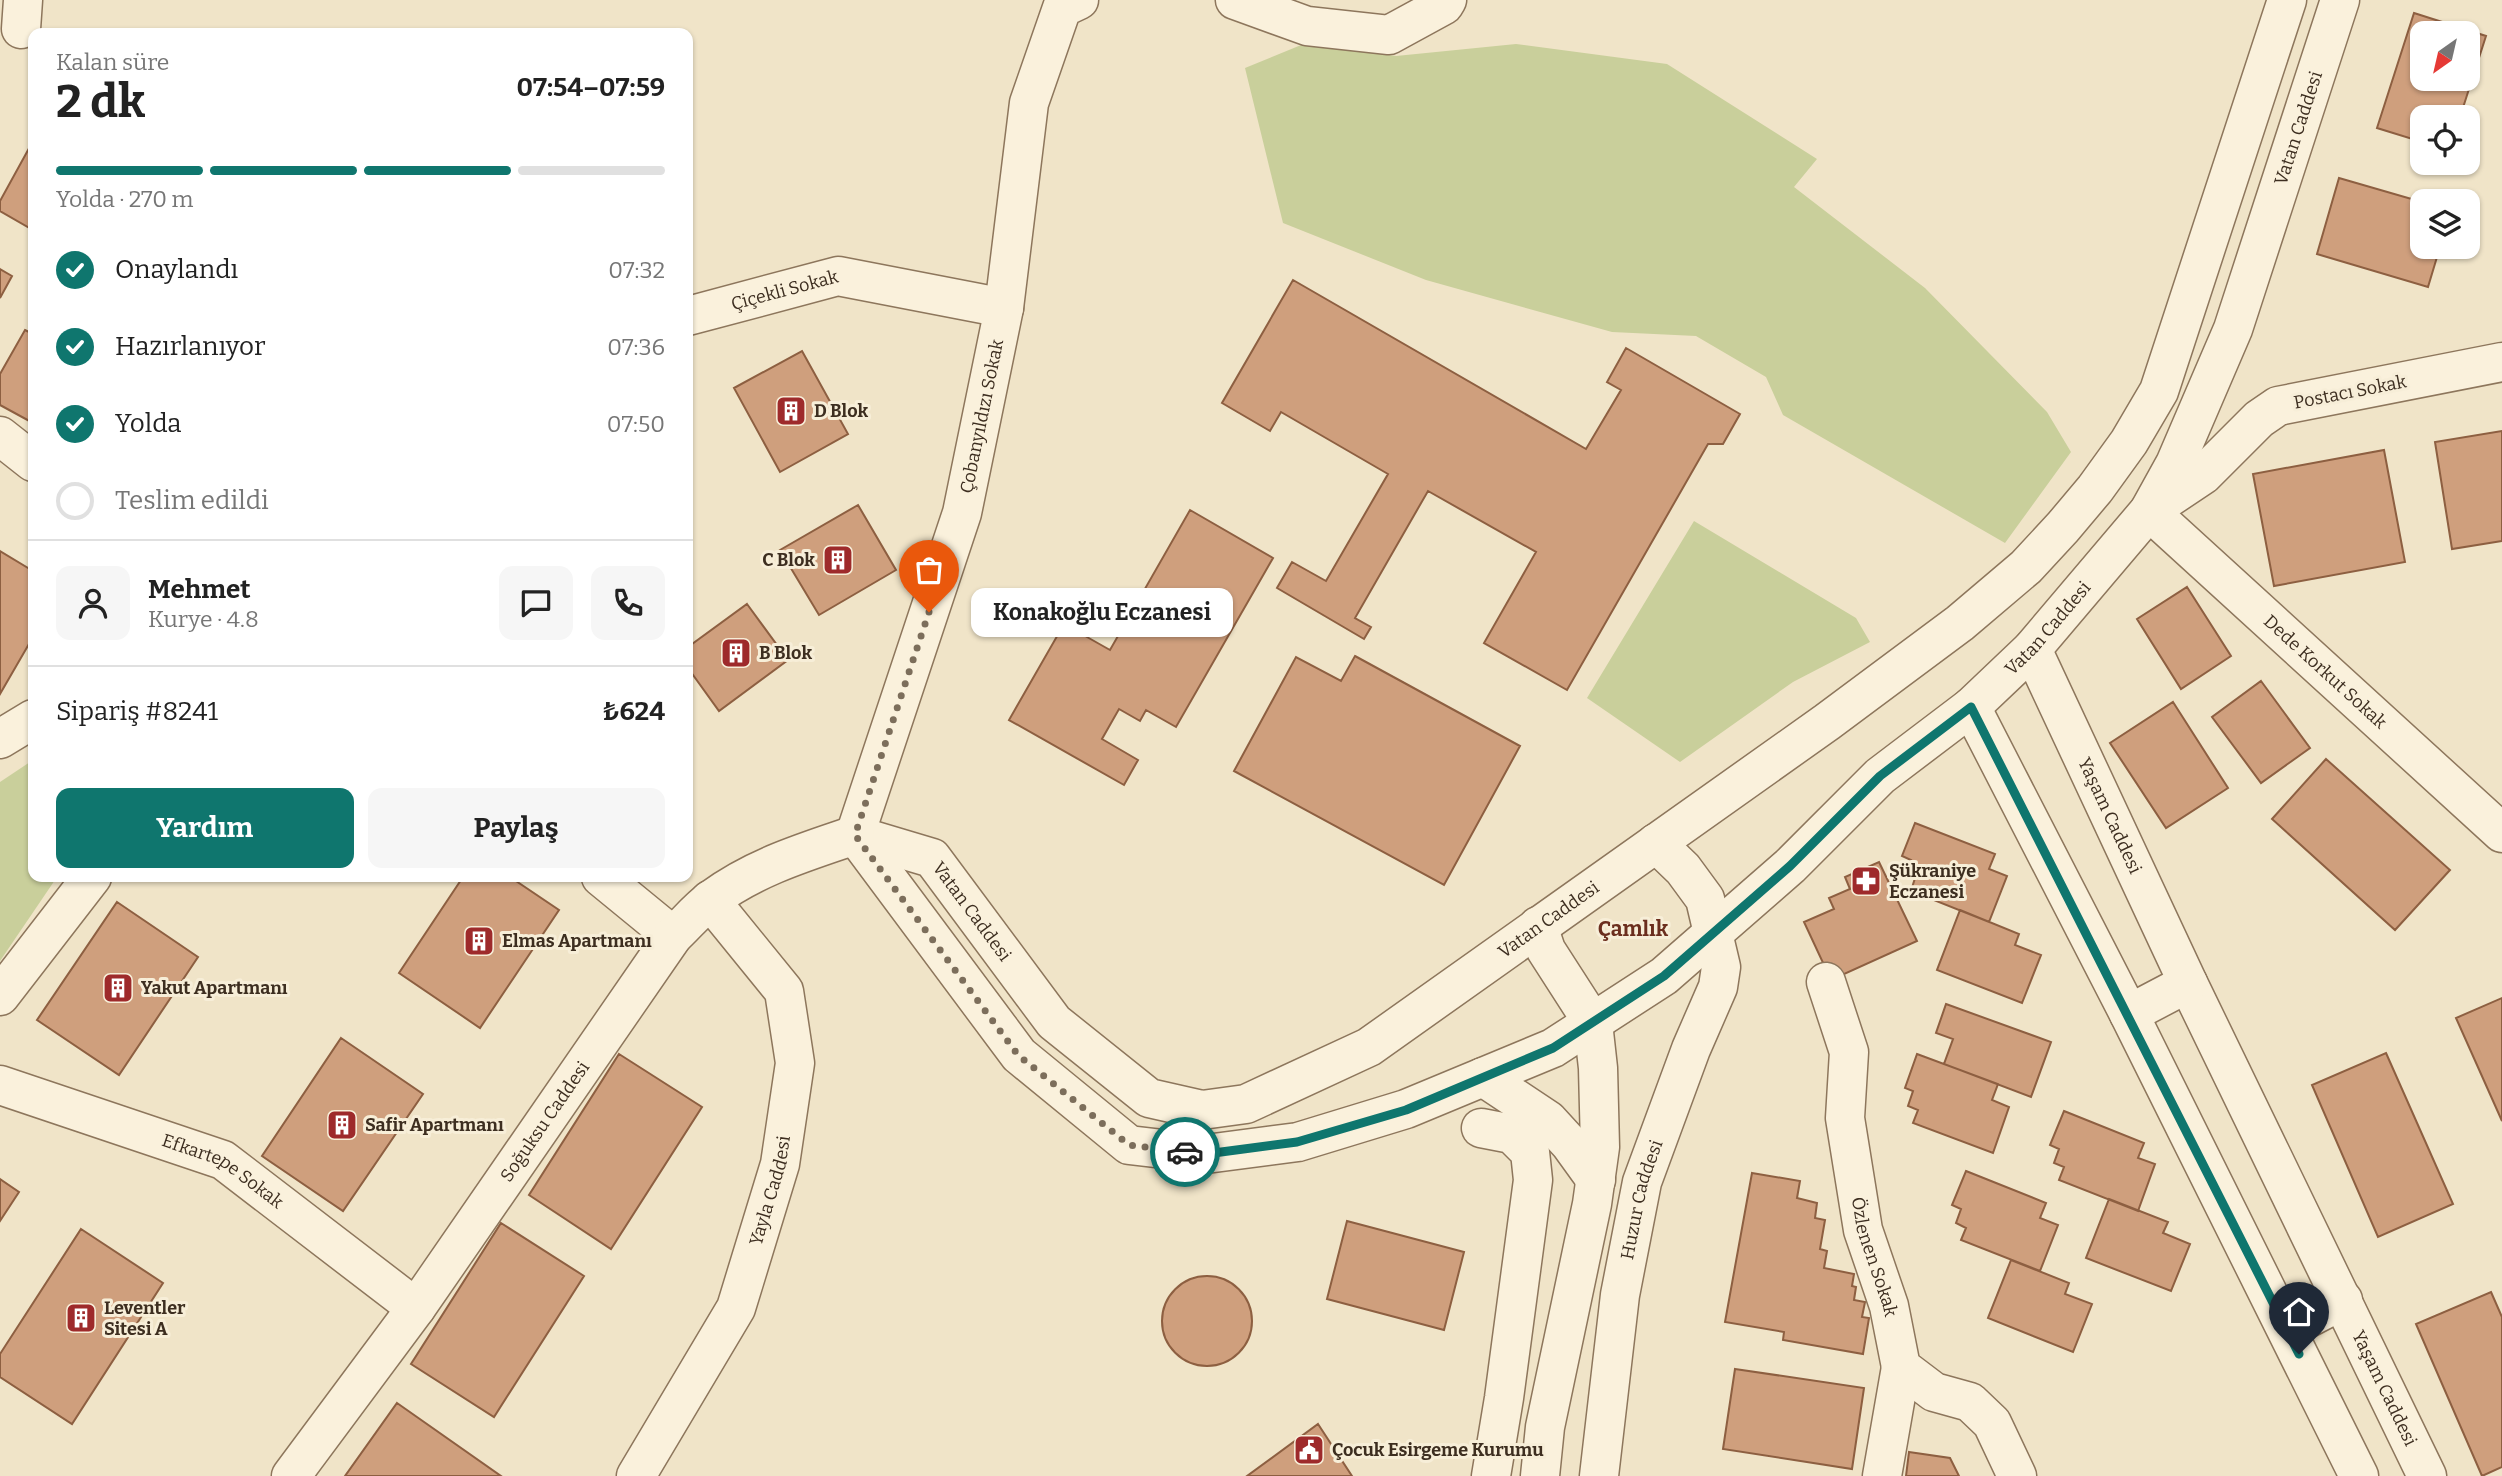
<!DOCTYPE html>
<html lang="tr">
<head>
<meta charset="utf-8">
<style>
	body { margin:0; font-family:Bitter,serif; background:#f6f6f6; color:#222; height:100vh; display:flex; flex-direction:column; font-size:26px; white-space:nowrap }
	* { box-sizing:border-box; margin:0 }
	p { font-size:23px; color:#767676 }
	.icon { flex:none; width:38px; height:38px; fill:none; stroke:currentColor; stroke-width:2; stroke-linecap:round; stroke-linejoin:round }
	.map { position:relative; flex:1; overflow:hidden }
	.drawer { position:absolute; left:28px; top:28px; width:665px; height:854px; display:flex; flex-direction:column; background:#fff; border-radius:14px; box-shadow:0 2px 5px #0004 }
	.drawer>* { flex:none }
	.needle { width:46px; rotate:214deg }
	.buttons { position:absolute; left:2410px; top:21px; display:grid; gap:14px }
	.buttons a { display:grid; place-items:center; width:70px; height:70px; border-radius:14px; background:#fff; box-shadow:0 2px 5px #0004; font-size:35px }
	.pin { position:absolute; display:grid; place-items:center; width:60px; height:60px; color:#fff; margin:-72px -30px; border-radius:50% 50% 50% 0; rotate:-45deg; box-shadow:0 0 7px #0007 }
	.pin .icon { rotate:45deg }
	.courier { position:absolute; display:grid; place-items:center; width:70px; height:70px; margin:-35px; border:5px solid #0f766e; border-radius:50%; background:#fff; color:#222; box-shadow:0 2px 9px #0007 }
	.bubble { position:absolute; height:49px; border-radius:14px; background:#fff; box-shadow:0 2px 5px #0004; font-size:23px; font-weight:700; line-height:49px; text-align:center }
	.summary em { font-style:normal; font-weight:700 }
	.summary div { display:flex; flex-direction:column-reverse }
	.summary { display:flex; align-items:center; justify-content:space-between; height:119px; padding:0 28px }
	h1 { font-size:46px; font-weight:700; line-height:52px }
	.bar { display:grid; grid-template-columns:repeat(4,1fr); gap:10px 7px; align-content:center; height:84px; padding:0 28px }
	.bar i { height:9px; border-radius:5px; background:#e0e0e0 }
	.bar .active { background:#0f766e }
	.bar p { grid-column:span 4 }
	.line { display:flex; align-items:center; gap:18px; padding:0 28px; border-top:2px solid #e0e0e0 }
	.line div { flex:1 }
	.round { display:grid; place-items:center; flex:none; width:74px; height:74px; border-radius:14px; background:#f6f6f6 }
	ol { padding:0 28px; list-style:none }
	li { display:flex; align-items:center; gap:21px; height:77px }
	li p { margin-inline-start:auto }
	li .icon { padding:7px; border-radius:50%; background:#0f766e; color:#fff; stroke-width:4 }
	li:last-child { color:#767676 }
	li i { width:38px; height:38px; border:4px solid #e0e0e0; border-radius:50% }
	.cta { display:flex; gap:14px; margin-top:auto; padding:14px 28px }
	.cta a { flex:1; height:80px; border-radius:14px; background:#0f766e; color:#fff; font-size:28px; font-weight:700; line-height:80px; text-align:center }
	.cta a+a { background:#f6f6f6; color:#222 }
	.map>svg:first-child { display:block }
	.green { fill:#c9cf9b }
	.building { fill:#cf9f7d; stroke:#8d5f41; stroke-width:2; fill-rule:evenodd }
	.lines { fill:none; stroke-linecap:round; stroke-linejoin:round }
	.minor-casing { stroke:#8d765c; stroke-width:41 }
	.tertiary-casing { stroke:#8d765c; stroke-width:41 }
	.minor { stroke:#faf1dc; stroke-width:38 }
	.tertiary { stroke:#faf1dc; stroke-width:38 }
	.done { stroke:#7c6e5b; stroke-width:7; stroke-dasharray:0 12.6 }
	.route { stroke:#0f766e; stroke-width:9 }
	.labels { text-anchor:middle; stroke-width:6; stroke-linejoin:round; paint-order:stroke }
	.street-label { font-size:18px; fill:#3d2e20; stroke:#f7eed8 }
	.poi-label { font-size:18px; font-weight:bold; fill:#3d2e20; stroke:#f7eed8; text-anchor:start }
	.quarter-label { font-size:21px; font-weight:bold; fill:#6b2e1e; stroke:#f7eed8 }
</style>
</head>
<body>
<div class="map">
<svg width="2502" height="1476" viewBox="0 0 2502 1476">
	<rect width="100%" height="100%" fill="#f0e4c8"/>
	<path class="green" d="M1306 43 1396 56 1516 44 1667 64 1817 159 1794 187 1925 288 2047 412 2071 452 2005 543 1783 415 1766 377 1696 336 1612 332 1426 280 1283 223 1245 68Z
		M1694 521 1856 618 1870 642 1793 682 1680 762 1587 698Z
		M33 760V877H57L0 961V782Z"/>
	<path class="building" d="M2414 13 2486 36 2460 117H2422V142L2377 128ZM2422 33H2468V79H2422Z
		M33 141V230L0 211V201Z
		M2339 178 2422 202V247H2440L2428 287 2317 254Z
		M0 269 12 276 0 298Z
		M1293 280 1586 449 1621 390 1607 382 1626 348 1740 414 1723 444H1708L1567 690 1484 643 1536 552 1428 491 1355 618 1371 627 1364 639 1277 588 1292 562 1326 581 1388 474 1281 412 1270 431 1222 403Z
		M25 330 33 334V423L0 405V374Z
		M802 351 848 434 780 472 734 388Z
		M2502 431V541L2452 549 2435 442Z
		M2384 450 2405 562 2274 586 2253 474Z
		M858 505 896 570 819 615 780 550Z
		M1190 510 1273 558 1176 727 1146 710 1140 721 1119 709 1102 739 1138 760 1124 785 1009 720 1064 624 1110 650Z
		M0 551 33 571V637L0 694Z
		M2187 587 2231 656 2181 689 2137 619Z
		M747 604 788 660 719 711 688 668V647Z
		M1355 656 1520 746 1444 885 1234 771 1296 657 1341 681Z
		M2261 681 2310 748 2261 783 2212 717Z
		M2173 702 2228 788 2166 828 2110 743Z
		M2326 759 2450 870 2395 930 2272 819Z
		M1915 823 1995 854 1989 869 2007 876 1989 922 1911 891 1915 878 1905 874 1911 860 1902 856Z
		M1879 862 1917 941 1831 980 1804 922 1834 909 1829 898 1850 889 1845 877Z
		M463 877H510L559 910 480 1028 399 973Z
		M117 902 198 957 119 1075 37 1020Z
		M1960 910 2019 934 2015 945 2041 955 2022 1003 1937 970Z
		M2502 998V1121L2456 1018Z
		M1946 1004 2051 1042 2031 1097 1944 1064 1953 1039 1936 1033Z
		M341 1038 423 1094 343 1211 262 1156Z
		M2386 1053 2453 1204 2378 1237 2312 1085Z
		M619 1054 702 1107 611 1249 529 1195Z
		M1917 1054 1998 1084 1992 1100 2009 1107 1993 1153 1913 1123 1918 1110 1908 1106 1913 1091 1905 1088Z
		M2064 1111 2144 1143 2138 1158 2155 1164 2138 1211 2059 1180 2064 1167 2054 1163 2059 1149 2050 1145Z
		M1966 1171 2046 1203 2040 1218 2058 1225 2040 1271 1961 1240 1966 1228 1956 1223 1961 1209 1952 1205Z
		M1752 1173 1800 1181 1797 1198 1817 1203 1815 1218 1825 1220 1820 1249 1827 1251 1824 1268 1854 1274 1852 1286 1856 1287 1854 1300 1865 1302 1862 1317 1869 1318 1863 1354 1783 1340 1784 1332 1725 1322Z
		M0 1179 19 1192 0 1221Z
		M2109 1199 2168 1222 2163 1233 2190 1244 2171 1291 2086 1258Z
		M1347 1221 1464 1252 1444 1330 1327 1299Z
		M501 1223 584 1276 494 1417 411 1364Z
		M81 1229 163 1283 72 1424 0 1377V1354Z
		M2011 1260 2069 1283 2065 1294 2092 1304 2073 1352 1988 1318Z
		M1162 1321a45 45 0 1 1 90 0a45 45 0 1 1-90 0Z
		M2491 1292 2502 1317V1467L2482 1476 2416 1324Z
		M1735 1369 1864 1388 1852 1469 1723 1449Z
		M397 1403 501 1476H345Z
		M1318 1424 1352 1476H1247Z
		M1909 1452 1950 1458 1959 1476H1906Z"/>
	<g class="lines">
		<g class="minor-casing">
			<g id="minor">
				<path d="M1235 0 1307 26 1389 35 1444 5 1447 0"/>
				<path d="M21 29 23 0"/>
				<path id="s1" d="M688 316 838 276 1004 308"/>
				<path id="s2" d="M2502 362 2278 406 2259 419 2203 475 2149 511 2502 833"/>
				<path d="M0 436 33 462"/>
				<path id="s3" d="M2032 649 2188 983 2427 1476"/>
				<path d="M1971 707 2129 1014 2359 1476"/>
				<path d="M0 739 33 719"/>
				<path id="s4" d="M855 835 962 513 1004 308 1029 103 1062 8 1079 0"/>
				<path d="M601 877 673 936"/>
				<path id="s5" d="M1826 982 1849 1052 1845 1118 1863 1230 1889 1306 1901 1367 1934 1392 1970 1402 1992 1423 2017 1476"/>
				<path d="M0 996 92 877"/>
				<path d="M2129 1014 2188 983"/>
				<path id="s6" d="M0 1085 223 1160 416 1308"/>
				<path d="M1481 1128 1512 1134 1530 1152 1533 1180 1504 1398 1491 1476"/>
				<path d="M2287 1329 2343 1300"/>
				<path id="s7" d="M636 1476 736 1308 780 1164 795 1063 784 991 710 900"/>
				<path d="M1882 1476 1901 1367"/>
			</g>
		</g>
		<g class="tertiary-casing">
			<g id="tertiary">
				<path id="s8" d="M855 835 1019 1055 1129 1145 1206 1154 1298 1142 1406 1109 1553 1048 1664 976 1790 866 1880 776 1971 707 2032 649 2149 511 2175 464 2233 329 2340 0"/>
				<path id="s9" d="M855 835 932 858 1054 1022 1149 1098 1202 1110 1246 1104 1369 1047 1827 722 1960 623 2026 567 2063 527 2095 489 2129 442 2159 391 2287 0"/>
				<path d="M1538 926 1546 950 1593 1023 1598 1068 1600 1147 1592 1204 1545 1427 1540 1476"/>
				<path d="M1483 1077 1548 1120 1570 1144 1596 1180"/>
				<path id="s10" d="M291 1476 416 1308 673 936C686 924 698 909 712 899 755 867 805 852 855 835"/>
				<path id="s11" d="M1599 1476 1620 1295 1642 1182 1691 1049 1718 987 1721 967 1705 899 1683 869 1656 843"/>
			</g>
		</g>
		<use href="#minor" class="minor"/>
		<use href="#tertiary" class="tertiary"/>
	</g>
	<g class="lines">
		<path class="done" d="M929 612 855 835 1018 1055 1129 1145 1185 1152"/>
		<path class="route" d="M1185 1152 1206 1154 1297 1142 1406 1110 1553 1048 1664 976 1790 866 1880 776 1971 707 2299 1354"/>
	</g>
	<defs>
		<g id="building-square" transform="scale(1.575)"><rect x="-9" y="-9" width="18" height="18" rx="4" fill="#9e2a2b" stroke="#f7eed8"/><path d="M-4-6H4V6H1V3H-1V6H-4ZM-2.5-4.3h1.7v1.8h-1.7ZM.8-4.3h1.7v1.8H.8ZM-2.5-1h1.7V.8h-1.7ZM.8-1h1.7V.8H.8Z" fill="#fff"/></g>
		<g id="pharmacy-square" transform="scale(1.575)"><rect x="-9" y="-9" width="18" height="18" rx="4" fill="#9e2a2b" stroke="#f7eed8"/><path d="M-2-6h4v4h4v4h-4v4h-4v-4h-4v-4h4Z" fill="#fff"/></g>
		<g id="civic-square" transform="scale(1.575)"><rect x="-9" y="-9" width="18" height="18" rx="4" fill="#9e2a2b" stroke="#f7eed8"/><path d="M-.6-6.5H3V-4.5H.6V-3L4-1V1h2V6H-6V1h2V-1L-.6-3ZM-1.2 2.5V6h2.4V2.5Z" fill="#fff"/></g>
	</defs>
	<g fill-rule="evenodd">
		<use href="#building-square" x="791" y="411"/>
		<use href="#building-square" x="838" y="560"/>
		<use href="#building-square" x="736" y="653"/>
		<use href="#pharmacy-square" x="1866" y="881"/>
		<use href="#building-square" x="479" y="941"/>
		<use href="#building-square" x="118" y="988"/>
		<use href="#building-square" x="342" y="1125"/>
		<use href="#building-square" x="81" y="1318"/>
		<use href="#civic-square" x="1309" y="1450"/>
	</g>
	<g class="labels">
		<g class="street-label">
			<text dy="6" stroke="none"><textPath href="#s8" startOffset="2077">Vatan Caddesi</textPath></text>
			<text dy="6" stroke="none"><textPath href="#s1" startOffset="100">Çiçekli Sokak</textPath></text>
			<text transform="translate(2350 392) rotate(-11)" y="6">Postacı Sokak</text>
			<text dy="6" stroke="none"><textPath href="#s4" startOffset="438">Çobanyıldızı Sokak</textPath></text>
			<text dy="6" stroke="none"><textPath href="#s8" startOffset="1510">Vatan Caddesi</textPath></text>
			<text dy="6" stroke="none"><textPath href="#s2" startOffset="634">Dede Korkut Sokak</textPath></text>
			<text dy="6" stroke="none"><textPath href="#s3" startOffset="184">Yaşam Caddesi</textPath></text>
			<text dy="6" stroke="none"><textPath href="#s9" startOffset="147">Vatan Caddesi</textPath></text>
			<text dy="6" stroke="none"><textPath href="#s9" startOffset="861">Vatan Caddesi</textPath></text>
			<text dy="6" stroke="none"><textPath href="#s10" startOffset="436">Soğuksu Caddesi</textPath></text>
			<text dy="6" stroke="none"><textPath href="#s6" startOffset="240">Efkartepe Sokak</textPath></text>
			<text dy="6" stroke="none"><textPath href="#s7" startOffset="318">Yayla Caddesi</textPath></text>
			<text dy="6" stroke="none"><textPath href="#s11" startOffset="280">Huzur Caddesi</textPath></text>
			<text dy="6" stroke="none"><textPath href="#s5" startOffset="282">Özlenen Sokak</textPath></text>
			<text dy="6" stroke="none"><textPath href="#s3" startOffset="819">Yaşam Caddesi</textPath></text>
		</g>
		<g class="poi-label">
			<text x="814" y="417">D Blok</text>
			<text x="815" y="566" text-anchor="end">C Blok</text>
			<text x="759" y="659">B Blok</text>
			<text x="1889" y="877">Şükraniye<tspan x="1889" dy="21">Eczanesi</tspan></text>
			<text x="502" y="947">Elmas Apartmanı</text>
			<text x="141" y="994">Yakut Apartmanı</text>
			<text x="365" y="1131">Safir Apartmanı</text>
			<text x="104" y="1314">Leventler<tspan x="104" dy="21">Sitesi A</tspan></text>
			<text x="1332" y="1456">Çocuk Esirgeme Kurumu</text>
		</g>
		<g class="quarter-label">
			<text x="1633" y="936">Çamlık</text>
		</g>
	</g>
</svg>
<div class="buttons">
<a><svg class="needle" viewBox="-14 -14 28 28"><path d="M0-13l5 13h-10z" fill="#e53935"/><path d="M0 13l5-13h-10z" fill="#767676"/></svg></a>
<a><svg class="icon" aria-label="locate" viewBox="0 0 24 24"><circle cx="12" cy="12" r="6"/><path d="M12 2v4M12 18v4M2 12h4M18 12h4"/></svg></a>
<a><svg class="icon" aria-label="layers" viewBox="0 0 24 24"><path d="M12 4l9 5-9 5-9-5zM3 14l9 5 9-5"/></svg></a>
</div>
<div class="pin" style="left:929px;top:612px;background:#ea580c"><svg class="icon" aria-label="bag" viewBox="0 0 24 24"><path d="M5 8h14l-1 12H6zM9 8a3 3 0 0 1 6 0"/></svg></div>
<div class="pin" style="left:2299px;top:1354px;background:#1f2937"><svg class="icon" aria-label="home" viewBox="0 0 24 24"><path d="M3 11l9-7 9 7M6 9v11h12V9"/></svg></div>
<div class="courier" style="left:1185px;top:1152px"><svg class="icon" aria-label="car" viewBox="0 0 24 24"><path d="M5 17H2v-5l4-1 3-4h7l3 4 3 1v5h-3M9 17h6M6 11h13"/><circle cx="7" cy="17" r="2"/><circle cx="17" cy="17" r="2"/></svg></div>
<div class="bubble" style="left:971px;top:588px;width:262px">Konakoğlu Eczanesi</div>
<section class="drawer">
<div class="summary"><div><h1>2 dk</h1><p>Kalan süre</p></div><em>07:54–07:59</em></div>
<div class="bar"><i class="active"></i><i class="active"></i><i class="active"></i><i></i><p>Yolda · 270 m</p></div>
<ol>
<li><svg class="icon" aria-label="check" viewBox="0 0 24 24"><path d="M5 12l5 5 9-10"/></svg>Onaylandı<p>07:32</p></li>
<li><svg class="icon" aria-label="check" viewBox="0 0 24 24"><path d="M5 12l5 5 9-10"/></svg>Hazırlanıyor<p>07:36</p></li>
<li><svg class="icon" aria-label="check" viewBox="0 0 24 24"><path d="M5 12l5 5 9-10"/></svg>Yolda<p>07:50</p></li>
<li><i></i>Teslim edildi</li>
</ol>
<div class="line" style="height:126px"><a class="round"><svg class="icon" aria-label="person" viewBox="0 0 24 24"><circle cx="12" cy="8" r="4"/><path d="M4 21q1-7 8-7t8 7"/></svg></a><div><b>Mehmet</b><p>Kurye · 4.8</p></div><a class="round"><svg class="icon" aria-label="chat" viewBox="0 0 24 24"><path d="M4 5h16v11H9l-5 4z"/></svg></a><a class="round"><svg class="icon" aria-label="phone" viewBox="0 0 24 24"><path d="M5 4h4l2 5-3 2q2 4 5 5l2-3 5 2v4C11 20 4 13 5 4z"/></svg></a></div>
<div class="line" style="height:91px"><div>Sipariş #8241</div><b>₺624</b></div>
<div class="cta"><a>Yardım</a><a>Paylaş</a></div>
</section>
</div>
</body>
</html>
